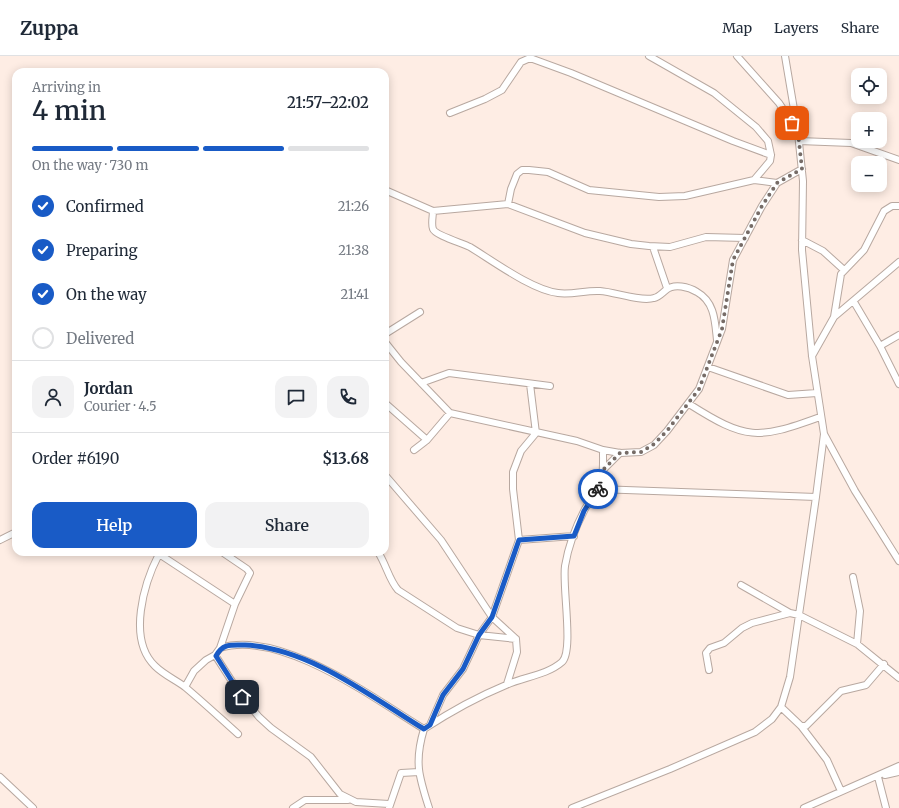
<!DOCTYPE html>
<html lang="en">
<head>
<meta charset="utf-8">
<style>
	body { margin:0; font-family:Merriweather,serif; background:#f2f2f3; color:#1f2937; height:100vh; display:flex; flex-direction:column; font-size:15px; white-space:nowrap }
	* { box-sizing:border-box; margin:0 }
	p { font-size:13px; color:#747a83 }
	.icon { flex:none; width:22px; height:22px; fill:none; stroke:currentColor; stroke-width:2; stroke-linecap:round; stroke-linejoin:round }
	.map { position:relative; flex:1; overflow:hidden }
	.details { position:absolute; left:12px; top:12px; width:377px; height:488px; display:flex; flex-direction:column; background:#fff; border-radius:12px; box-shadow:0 2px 10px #0003 }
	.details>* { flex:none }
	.tools { position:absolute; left:851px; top:12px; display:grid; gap:8px }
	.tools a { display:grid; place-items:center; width:36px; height:36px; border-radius:8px; background:#fff; box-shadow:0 2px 10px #0003; font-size:20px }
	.pin { position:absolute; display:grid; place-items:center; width:34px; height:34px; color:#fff; margin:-17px; border-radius:8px; box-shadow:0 2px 6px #0006 }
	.courier { position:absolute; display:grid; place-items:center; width:40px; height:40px; margin:-20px; border:3px solid #195bc6; border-radius:50%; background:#fff; color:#222; box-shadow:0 1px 5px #0007 }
	.headline em { font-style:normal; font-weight:600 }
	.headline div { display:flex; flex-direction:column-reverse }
	.headline { display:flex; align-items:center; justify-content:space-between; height:68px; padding:0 20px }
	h1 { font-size:26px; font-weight:600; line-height:30px }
	.bar { display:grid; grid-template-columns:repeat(4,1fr); gap:6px 4px; align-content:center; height:48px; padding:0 20px }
	.bar i { height:5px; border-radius:3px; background:#e0e1e3 }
	.bar .active { background:#195bc6 }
	.bar p { grid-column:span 4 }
	.line { display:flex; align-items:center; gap:10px; padding:0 20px; border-top:1px solid #e0e1e3 }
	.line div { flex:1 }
	.round { display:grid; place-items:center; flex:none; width:42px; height:42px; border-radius:12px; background:#f2f2f3 }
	ol { padding:0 20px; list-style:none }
	li { display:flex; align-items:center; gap:12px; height:44px }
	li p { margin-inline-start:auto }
	li .icon { padding:4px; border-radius:50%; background:#195bc6; color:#fff; stroke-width:4 }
	li:last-child { color:#747a83 }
	li i { width:22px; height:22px; border:2px solid #e0e1e3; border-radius:50% }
	.button { display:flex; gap:8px; margin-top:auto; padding:8px 20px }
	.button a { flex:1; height:46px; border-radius:12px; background:#195bc6; color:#fff; font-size:16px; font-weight:600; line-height:46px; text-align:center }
	.button a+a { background:#f2f2f3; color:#1f2937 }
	header { display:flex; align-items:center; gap:24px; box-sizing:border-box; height:56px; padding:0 20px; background:#fff; border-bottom:1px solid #e0e1e3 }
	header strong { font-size:19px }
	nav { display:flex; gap:22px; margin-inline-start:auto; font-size:14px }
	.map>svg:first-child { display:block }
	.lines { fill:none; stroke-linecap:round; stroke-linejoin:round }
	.minor-casing { stroke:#b8a8a0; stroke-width:8 }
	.minor { stroke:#fff; stroke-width:6 }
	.done { stroke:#766c67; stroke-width:4; stroke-dasharray:0 7.2 }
	.route { stroke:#195bc6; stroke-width:5 }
</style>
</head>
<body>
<header>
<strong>Zuppa</strong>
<nav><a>Map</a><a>Layers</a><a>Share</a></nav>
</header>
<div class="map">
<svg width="899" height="752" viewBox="0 0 899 752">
	<rect width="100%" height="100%" fill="#feede4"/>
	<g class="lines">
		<g class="minor-casing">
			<path id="minor" d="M649 0 714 37 756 71 768 85 771 99 770 105 754 124
				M737 0 779 47 796 73
				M785 0 798 77 803 125 802 194 812 300 824 378 855 435 899 505
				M450 57 485 43 502 34 521 6 530 2 571 17 733 85 771 99
				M799 85 851 87 899 104
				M385 134 433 155 508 148 585 177 631 188 649 190 670 191 706 181 745 182
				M508 148 511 133 517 118 522 114H529L548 116 589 134 659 141 685 140 754 124 777 127
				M433 155C433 160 431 168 433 173 435 179 462 187 470 191 493 205 532 234 558 237 572 239 586 234 600 235 615 236 641 246 654 242 659 241 662 237 666 234 674 227 689 231 697 236 715 246 715 266 717 284
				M802 184 823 195 844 214
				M653 191 667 232
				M854 246 880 290 899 328
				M834 261 899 206
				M385 278 420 256
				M385 286 401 306 450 357 577 385 603 394 620 397 641 396 654 389 667 375 699 333 722 273 733 204 762 150 777 127 802 113
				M880 290 899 279
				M812 300 834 261 841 218 864 194 884 155 892 150H899
				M708 311 788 339 817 337
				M421 327 449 317 550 330
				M385 347 427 384
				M689 348C746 384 757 384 820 361
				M414 394 427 384 450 357
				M603 414 620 397
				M385 419 441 484 492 561 516 583 517 596 507 628
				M598 433 816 441
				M0 484 16 476
				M519 484 574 480
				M156 496 235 548
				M378 496C386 508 389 524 398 534L457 572 479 579 516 583
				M159 498C144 527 127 583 155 610 164 619 176 624 185 631 203 646 220 662 238 678
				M853 521 860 555 857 588
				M741 529 790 557 799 559 857 588 899 622
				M220 592C281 573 373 642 424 673
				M215 599 242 641 259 661 271 672 311 701 340 738 356 746 389 748
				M709 614 706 597 710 592 724 587 742 572 752 567 790 557
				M185 631 194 615 206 604 215 599 220 592 235 548 250 517 247 513 222 496
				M781 651 801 670H806L841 635 866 629 884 608
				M430 669 443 639 463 613 479 579 492 561 519 484 513 433V416L521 395 536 377 530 328
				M801 670 827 704 841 735
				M885 719 899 716
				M0 721 33 752
				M878 721 886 752
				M293 752 305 744H348
				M389 752 401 717 419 716
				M429 752C419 721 414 706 424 673 450 656 477 641 506 629 524 621 547 619 562 606 574 595 562 530 565 510 568 492 576 470 585 453 589 446 595 440 598 433 604 421 603 407 603 394
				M572 752 670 713 755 676 772 663 781 651 790 621 816 441 824 378
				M804 752 899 710"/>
		</g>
		<use href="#minor" class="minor"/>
	</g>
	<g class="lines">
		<path class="done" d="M598 433 603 414 620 397 641 396 654 388 667 375 699 333 722 273 733 204 762 150 777 127 802 113 798 77 792 67"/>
		<path class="route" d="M242 641 216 600C223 587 231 589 245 589 309 592 370 640 424 673L430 669 443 639 463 613 479 579 492 561 519 484 574 480 584 455 598 433"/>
	</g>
</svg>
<div class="tools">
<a><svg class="icon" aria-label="locate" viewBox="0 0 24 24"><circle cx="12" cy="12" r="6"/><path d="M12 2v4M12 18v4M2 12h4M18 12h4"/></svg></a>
<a>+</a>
<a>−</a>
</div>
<div class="pin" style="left:792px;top:67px;background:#ea580c"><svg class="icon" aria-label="bag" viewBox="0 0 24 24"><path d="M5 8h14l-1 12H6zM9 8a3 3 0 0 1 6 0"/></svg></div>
<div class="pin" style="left:242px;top:641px;background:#1f2937"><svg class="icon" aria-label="home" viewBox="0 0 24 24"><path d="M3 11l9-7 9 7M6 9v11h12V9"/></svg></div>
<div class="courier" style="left:598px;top:433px"><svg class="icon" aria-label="bike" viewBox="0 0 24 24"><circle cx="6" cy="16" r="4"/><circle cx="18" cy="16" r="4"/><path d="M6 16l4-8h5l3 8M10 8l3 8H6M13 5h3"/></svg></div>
<section class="details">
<div class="headline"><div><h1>4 min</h1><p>Arriving in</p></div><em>21:57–22:02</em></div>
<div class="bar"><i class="active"></i><i class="active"></i><i class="active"></i><i></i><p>On the way · 730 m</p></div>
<ol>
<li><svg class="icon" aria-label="check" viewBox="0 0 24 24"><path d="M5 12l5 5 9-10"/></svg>Confirmed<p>21:26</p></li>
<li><svg class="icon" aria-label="check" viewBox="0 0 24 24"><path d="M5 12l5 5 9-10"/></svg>Preparing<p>21:38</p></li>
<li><svg class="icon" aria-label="check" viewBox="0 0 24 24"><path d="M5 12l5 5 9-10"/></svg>On the way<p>21:41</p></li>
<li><i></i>Delivered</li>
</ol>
<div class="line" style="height:72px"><a class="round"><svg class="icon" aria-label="person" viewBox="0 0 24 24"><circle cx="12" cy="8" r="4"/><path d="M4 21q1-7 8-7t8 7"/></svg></a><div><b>Jordan</b><p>Courier · 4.5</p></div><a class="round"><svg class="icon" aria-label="chat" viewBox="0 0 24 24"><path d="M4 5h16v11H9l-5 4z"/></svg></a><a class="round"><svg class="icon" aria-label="phone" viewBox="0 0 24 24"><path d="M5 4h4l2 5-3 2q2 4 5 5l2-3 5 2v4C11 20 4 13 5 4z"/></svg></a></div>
<div class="line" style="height:52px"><div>Order #6190</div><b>$13.68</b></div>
<div class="button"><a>Help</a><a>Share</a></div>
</section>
</div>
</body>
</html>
